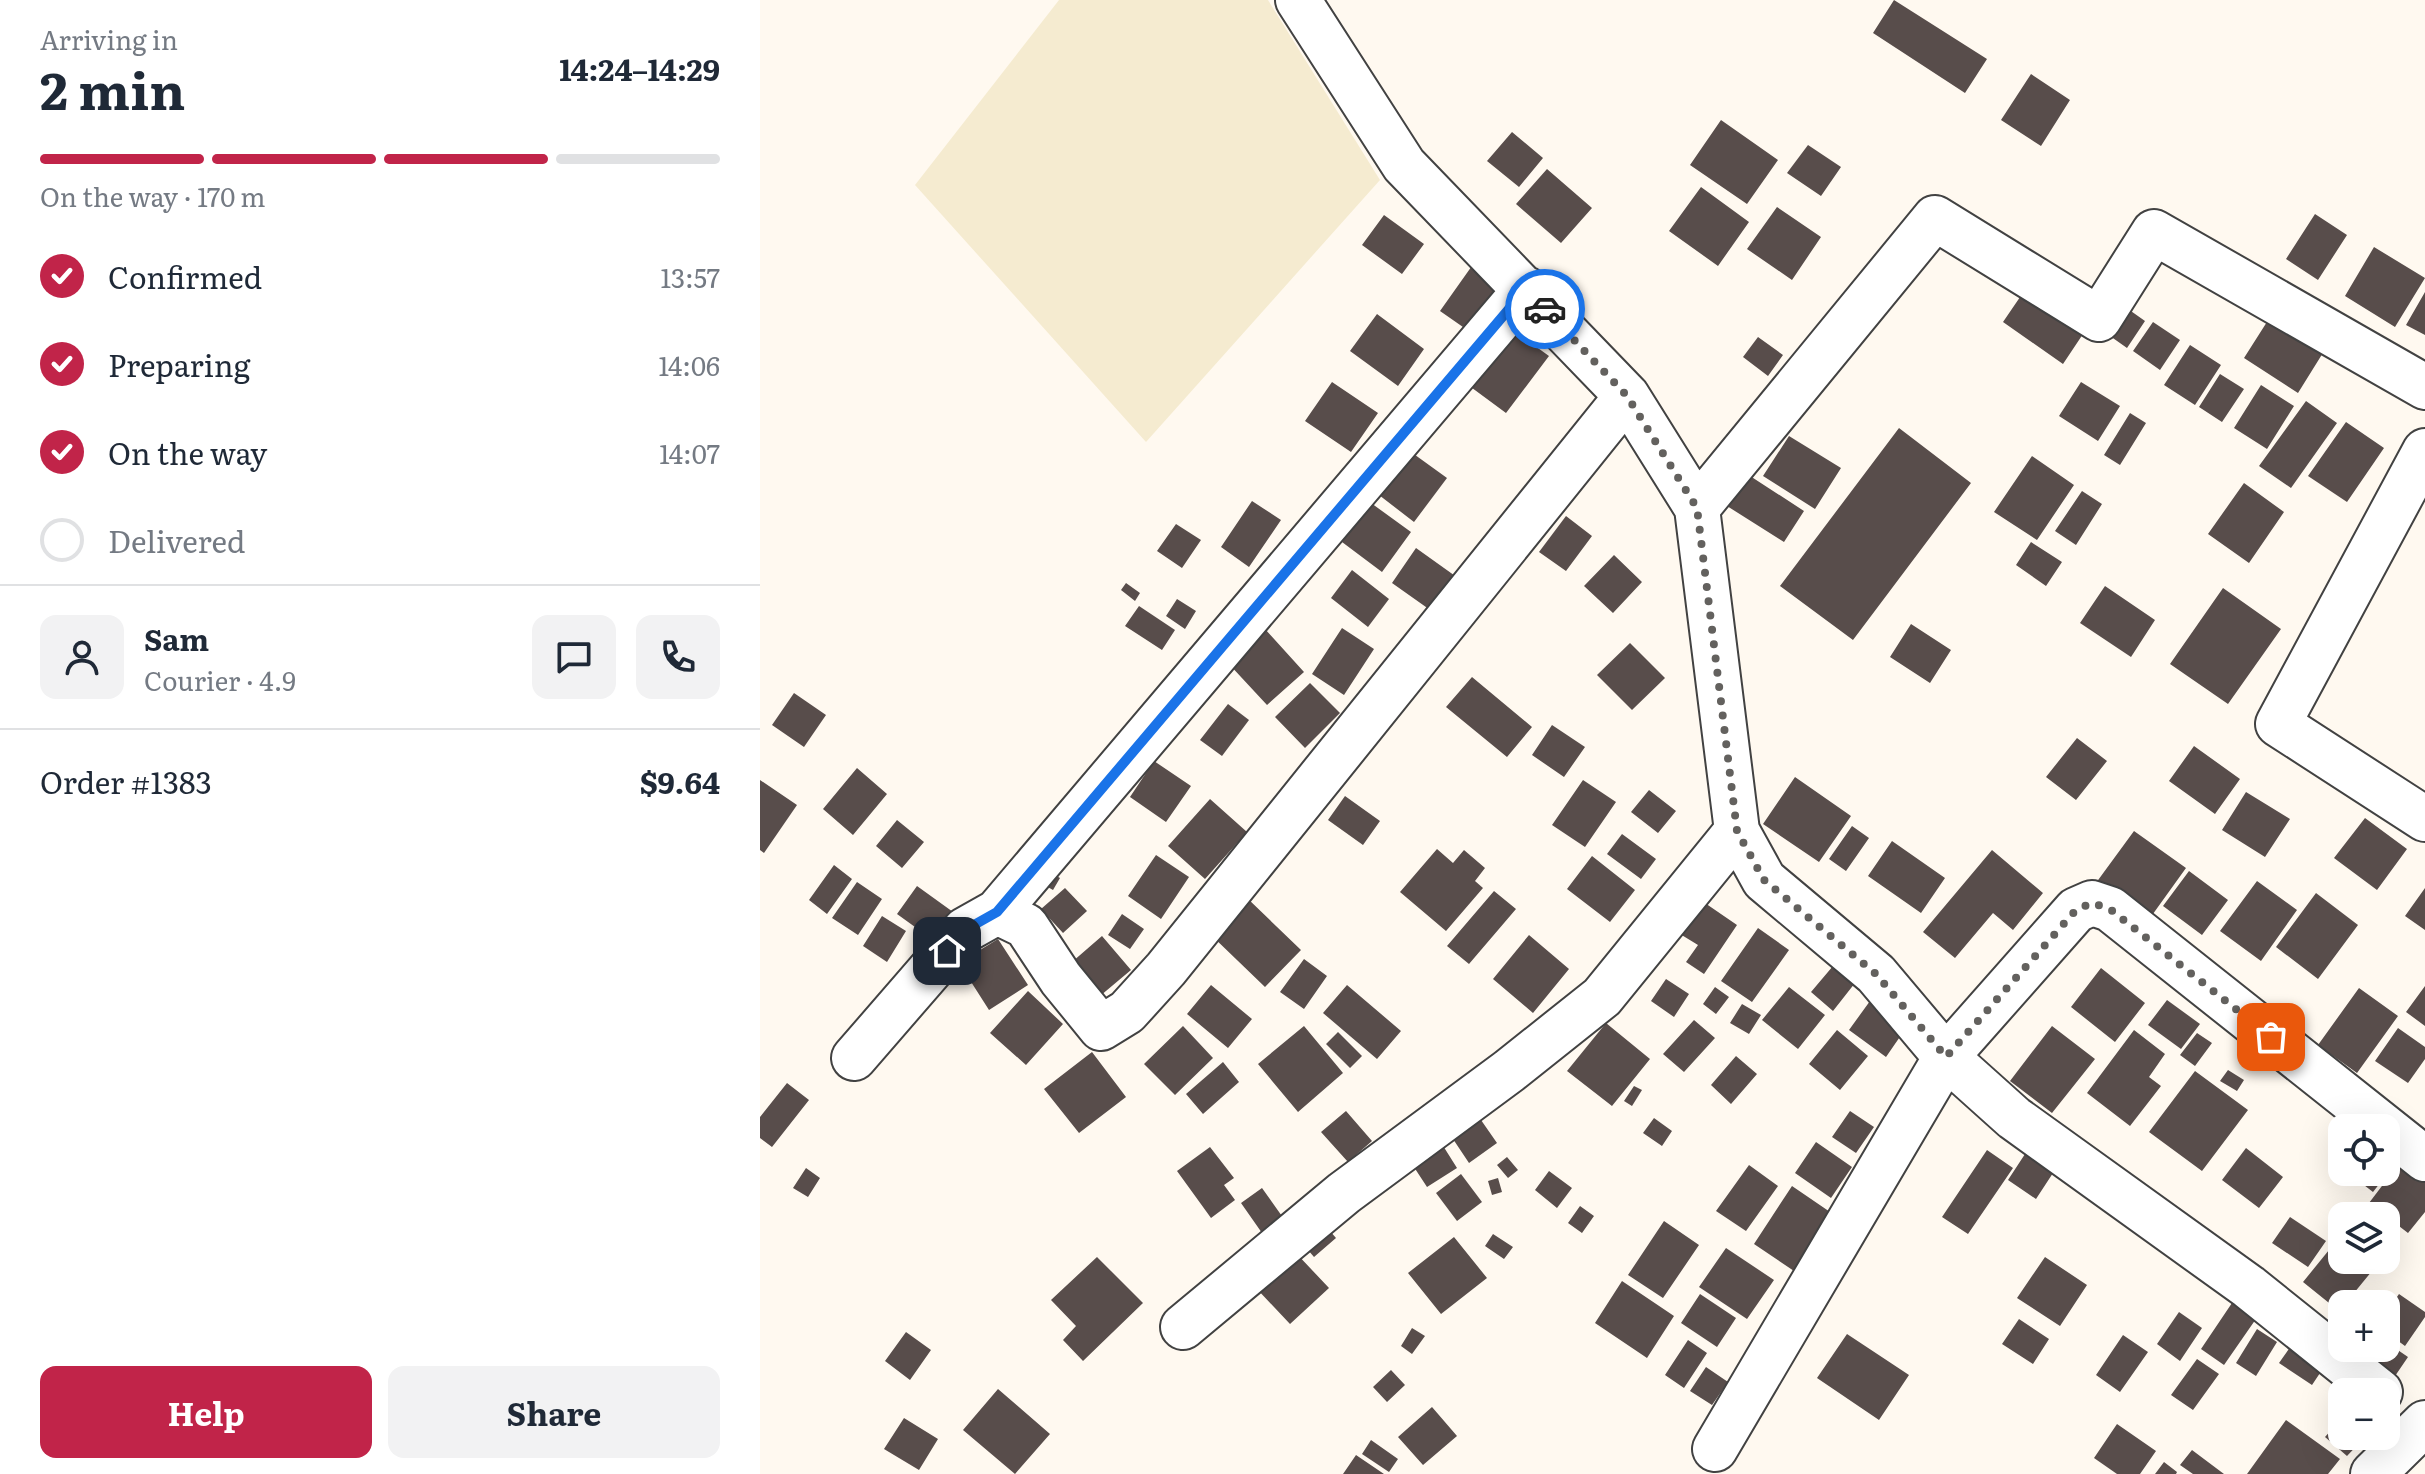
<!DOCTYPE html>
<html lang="en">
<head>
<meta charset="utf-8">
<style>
	body { margin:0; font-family:Literata,serif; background:#f2f2f3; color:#1f2937; height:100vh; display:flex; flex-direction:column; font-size:30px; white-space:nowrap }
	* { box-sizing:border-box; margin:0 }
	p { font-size:26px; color:#747a83 }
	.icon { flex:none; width:44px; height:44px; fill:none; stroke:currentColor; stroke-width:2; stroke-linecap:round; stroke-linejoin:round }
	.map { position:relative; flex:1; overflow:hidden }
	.details { display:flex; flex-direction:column; background:#fff; width:760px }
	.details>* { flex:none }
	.tools { position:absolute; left:1568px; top:1114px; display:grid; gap:16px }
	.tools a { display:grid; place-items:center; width:72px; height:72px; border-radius:16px; background:#fff; box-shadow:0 8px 32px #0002; font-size:40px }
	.pin { position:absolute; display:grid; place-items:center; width:68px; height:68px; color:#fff; margin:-34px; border-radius:16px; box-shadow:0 4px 12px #0006 }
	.courier { position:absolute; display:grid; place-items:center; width:80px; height:80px; margin:-40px; border:6px solid #1a73e8; border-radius:50%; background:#fff; color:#222; box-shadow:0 2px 10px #0007 }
	.head em { font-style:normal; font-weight:700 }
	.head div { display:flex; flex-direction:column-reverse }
	.head { display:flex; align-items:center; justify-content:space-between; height:136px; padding:0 40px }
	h1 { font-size:52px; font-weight:700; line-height:60px }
	.bar { display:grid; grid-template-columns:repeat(4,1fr); gap:12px 8px; align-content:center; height:96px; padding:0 40px }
	.bar i { height:10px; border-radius:6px; background:#e0e1e3 }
	.bar .active { background:#c12449 }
	.bar p { grid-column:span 4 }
	.line { display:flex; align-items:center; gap:20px; padding:0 40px; border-top:2px solid #e0e1e3 }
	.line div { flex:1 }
	.round { display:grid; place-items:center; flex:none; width:84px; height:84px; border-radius:16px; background:#f2f2f3 }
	ol { padding:0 40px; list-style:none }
	li { display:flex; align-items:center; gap:24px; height:88px }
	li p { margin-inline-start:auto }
	li .icon { padding:8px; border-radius:50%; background:#c12449; color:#fff; stroke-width:4 }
	li:last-child { color:#747a83 }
	li i { width:44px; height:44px; border:4px solid #e0e1e3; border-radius:50% }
	.primary-button { display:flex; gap:16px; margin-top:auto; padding:16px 40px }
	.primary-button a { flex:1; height:92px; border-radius:16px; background:#c12449; color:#fff; font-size:32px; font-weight:700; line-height:92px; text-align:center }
	.primary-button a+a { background:#f2f2f3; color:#1f2937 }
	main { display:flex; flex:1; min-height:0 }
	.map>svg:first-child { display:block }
	.farmland { fill:#f5ebd0 }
	.building { fill:#584d4b }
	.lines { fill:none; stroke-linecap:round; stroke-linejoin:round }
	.minor-casing { stroke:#424242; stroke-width:48 }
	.minor { stroke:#fff; stroke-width:44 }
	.done { stroke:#63615e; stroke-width:8; stroke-dasharray:0 14.4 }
	.route { stroke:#1a73e8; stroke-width:10 }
</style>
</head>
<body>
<main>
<section class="details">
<div class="head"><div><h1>2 min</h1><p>Arriving in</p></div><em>14:24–14:29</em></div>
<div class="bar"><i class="active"></i><i class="active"></i><i class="active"></i><i></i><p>On the way · 170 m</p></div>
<ol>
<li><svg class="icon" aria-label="check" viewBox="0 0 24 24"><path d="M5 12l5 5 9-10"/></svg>Confirmed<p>13:57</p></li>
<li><svg class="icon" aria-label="check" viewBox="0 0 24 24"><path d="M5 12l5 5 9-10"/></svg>Preparing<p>14:06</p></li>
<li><svg class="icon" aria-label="check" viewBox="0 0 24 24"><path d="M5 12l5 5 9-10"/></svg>On the way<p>14:07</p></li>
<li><i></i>Delivered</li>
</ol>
<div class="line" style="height:144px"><a class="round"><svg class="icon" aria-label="person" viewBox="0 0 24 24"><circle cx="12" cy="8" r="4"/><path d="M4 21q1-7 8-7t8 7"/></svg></a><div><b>Sam</b><p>Courier · 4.9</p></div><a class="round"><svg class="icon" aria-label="chat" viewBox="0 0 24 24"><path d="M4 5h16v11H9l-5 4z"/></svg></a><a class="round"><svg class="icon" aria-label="phone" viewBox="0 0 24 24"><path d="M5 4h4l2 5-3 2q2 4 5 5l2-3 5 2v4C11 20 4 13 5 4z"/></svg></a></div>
<div class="line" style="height:104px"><div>Order #1383</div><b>$9.64</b></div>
<div class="primary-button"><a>Help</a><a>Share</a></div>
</section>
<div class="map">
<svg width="1665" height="1474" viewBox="0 0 1665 1474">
	<rect width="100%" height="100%" fill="#fff9f0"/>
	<path class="farmland" d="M299 0H508L620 180 386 442 155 185Z"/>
	<path class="building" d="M1134 0 1227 59 1205 93 1113 33Z
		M1271 74 1310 100 1281 146 1241 120Z
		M961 120 1018 160 987 204 930 165Z
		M752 132 783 158 759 187 727 161Z
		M1048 145 1081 167 1061 196 1027 173Z
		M787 169 832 208 801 243 756 204Z
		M941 187 989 222 958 266 909 231Z
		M1017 207 1061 237 1032 280 987 249Z
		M1555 214 1587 235 1558 280 1526 259Z
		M624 215 664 244 642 274 602 245Z
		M1614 247 1665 278 1635 327 1585 296Z
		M714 263 747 286 713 334 680 311Z
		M1271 281 1331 322 1303 364 1243 322Z
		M1665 292V335L1646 325Z
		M1368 309 1385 321 1367 348 1350 336Z
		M617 314 664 349 638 386 590 351Z
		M1512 314 1566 348 1538 393 1484 358Z
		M1393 322 1420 340 1400 370 1373 351Z
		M746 325 789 356 746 413 704 382Z
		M998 337 1023 355 1008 376 983 357Z
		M1430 345 1461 365 1435 405 1404 385Z
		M1460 374 1484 389 1462 422 1439 407Z
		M572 382 618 413 591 452 545 421Z
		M1321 382 1360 406 1338 441 1299 416Z
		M1501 385 1534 406 1507 449 1474 428Z
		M1546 401 1577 423 1531 488 1499 466Z
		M1370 413 1386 423 1360 465 1344 455Z
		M1586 422 1624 448 1587 502 1548 476Z
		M1139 428 1211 483 1093 640 1020 586Z
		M1029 436 1081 468 1055 509 1003 476Z
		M651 452 687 478 654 522 619 495Z
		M1272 456 1314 485 1277 540 1234 512Z
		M987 474 1044 511 1024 542 967 506Z
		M1484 483 1524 512 1489 563 1448 534Z
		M1322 491 1342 504 1316 545 1295 531Z
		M492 501 521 520 489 567 461 547Z
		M611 503 651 532 622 572 582 542Z
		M806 516 832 536 806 571 779 552Z
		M416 524 441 540 422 568 397 551Z
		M1271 542 1302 562 1286 586 1256 565Z
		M656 548 698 578 673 612 632 583Z
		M854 555 882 582 853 613 824 586Z
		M592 570 629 599 608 627 571 598Z
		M366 583 380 593 375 601 361 590Z
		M1345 586 1395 620 1371 657 1320 623Z
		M1463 588 1521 629 1468 704 1410 664Z
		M417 599 436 611 425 629 406 616Z
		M379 606 415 630 402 650 365 626Z
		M1151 624 1191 650 1170 683 1130 657Z
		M582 628 614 649 584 695 552 674Z
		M505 629 544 672 507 705 468 663Z
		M870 643 905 678 872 710 837 675Z
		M712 677 772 727 747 757 686 707Z
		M550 683 580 713 545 748 515 717Z
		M34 693 66 715 44 747 12 725Z
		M468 704 489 720 462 756 440 740Z
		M792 725 825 747 804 777 772 755Z
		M1317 738 1347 761 1316 800 1286 777Z
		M1434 746 1480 779 1455 814 1409 781Z
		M394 761 431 786 406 822 370 797Z
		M97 768 127 794 93 835 63 809Z
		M1035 777 1091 816 1059 862 1003 824Z
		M0 780 37 805 4 853 0 850Z
		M823 780 856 802 825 847 792 825Z
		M889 790 916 811 898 833 871 812Z
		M1486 792 1530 819 1505 857 1462 830Z
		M585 796 620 821 603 845 568 820Z
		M450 799 487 832 445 879 408 846Z
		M1605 818 1647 849 1617 890 1574 858Z
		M137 820 164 842 142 868 116 846Z
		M1092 826 1109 838 1086 871 1069 859Z
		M1374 831 1426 868 1385 925 1333 887Z
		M862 834 896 859 881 879 847 854Z
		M1132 841 1185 878 1161 913 1108 876Z
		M677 849 693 863 704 850 725 868 715 881 723 888 686 931 640 892Z
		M1232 850 1283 893 1253 930 1233 913 1195 958 1163 932Z
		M396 855 429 877 401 919 368 896Z
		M832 856 875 890 850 922 807 889Z
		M74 865 92 879 67 914 49 900Z
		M286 870 300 878 293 890 279 882Z
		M1429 871 1468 900 1442 935 1403 906Z
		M1497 881 1537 910 1501 961 1460 931Z
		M97 882 122 899 98 935 72 918Z
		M157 886 200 917 180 945 137 914Z
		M305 888 327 911 303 933 281 909Z
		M1665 888V930L1645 916Z
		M734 891 756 909 709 964 687 946Z
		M1556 893 1598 925 1558 979 1516 947Z
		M486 897 541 950 505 987 450 934Z
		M942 901 977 925 944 974 926 962 938 945 920 934Z
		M362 914 384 929 370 949 348 935Z
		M122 916 146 931 127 962 103 946Z
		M998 928 1029 950 992 1002 961 981Z
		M769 935 809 969 773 1013 733 979Z
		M342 936 371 970 340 996 312 962Z
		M238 939 268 985 229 1010 199 963Z
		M544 959 567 976 544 1009 520 992Z
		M1073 966 1095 983 1073 1011 1051 992Z
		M1341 968 1385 1003 1355 1042 1311 1007Z
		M906 979 929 994 914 1017 891 1001Z
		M451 985 492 1019 468 1048 427 1014Z
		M587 985 641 1031 617 1059 563 1013Z
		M1665 986V1026L1646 1012Z
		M955 987 969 997 956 1014 943 1004Z
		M1029 987 1065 1015 1038 1049 1002 1020Z
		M1599 988 1638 1016 1597 1073 1558 1045Z
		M268 991 303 1024 266 1065 230 1033Z
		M1407 1000 1440 1024 1421 1049 1388 1025Z
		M1110 1001 1146 1028 1126 1057 1089 1030Z
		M982 1004 1001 1015 989 1034 970 1023Z
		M934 1020 955 1038 924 1072 903 1054Z
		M846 1023 890 1059 852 1106 807 1071Z
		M423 1026 453 1058 415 1095 384 1064Z
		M544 1026 583 1073 538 1112 498 1064Z
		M1292 1026 1335 1059 1292 1113 1250 1081Z
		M1638 1028 1665 1047V1059L1648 1083 1615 1061Z
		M1077 1030 1108 1056 1080 1090 1049 1064Z
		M1374 1030 1405 1054 1389 1077 1401 1086 1370 1126 1327 1093Z
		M578 1032 602 1056 590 1068 566 1044Z
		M1437 1033 1452 1043 1435 1066 1420 1055Z
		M332 1052 366 1097 319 1133 284 1089Z
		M976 1056 997 1074 971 1104 951 1085Z
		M463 1062 479 1082 443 1114 426 1094Z
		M1468 1070 1484 1080 1477 1091 1460 1081Z
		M1435 1071 1488 1110 1442 1171 1389 1132Z
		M27 1083 49 1100 12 1147 0 1138V1117Z
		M874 1086 882 1090 872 1106 864 1101Z
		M586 1111 612 1141 588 1162 561 1132Z
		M1090 1111 1114 1127 1096 1153 1072 1137Z
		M894 1118 912 1131 902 1146 883 1133Z
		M721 1120 737 1143 709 1163 693 1139Z
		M680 1141 697 1168 667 1187 650 1161Z
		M1056 1142 1092 1167 1071 1198 1035 1173Z
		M450 1147 474 1178 464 1185 475 1200 451 1218 417 1171Z
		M1486 1148 1523 1177 1499 1208 1462 1180Z
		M1227 1150 1253 1168 1208 1234 1182 1217Z
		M1626 1150 1638 1160 1613 1192 1587 1172H1626Z
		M1647 1153 1665 1167V1212L1648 1233 1609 1203Z
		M1265 1154 1293 1173 1276 1199 1248 1180Z
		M747 1157 758 1170 748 1178 737 1165Z
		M989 1165 1018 1186 986 1231 956 1211Z
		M46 1168 60 1178 48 1197 33 1188Z
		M789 1171 812 1188 797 1208 775 1190Z
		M701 1174 722 1202 697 1221 676 1193Z
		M738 1178 742 1192 732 1195 728 1181Z
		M1032 1186 1073 1214 1034 1271 994 1244Z
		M502 1188 524 1219 502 1233 481 1203Z
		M820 1206 834 1216 822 1233 808 1223Z
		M1530 1217 1566 1241 1548 1267 1512 1243Z
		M904 1221 939 1245 903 1298 868 1275Z
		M564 1224 576 1238 554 1257 542 1243Z
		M733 1234 753 1247 744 1259 725 1246Z
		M1582 1234V1260H1621L1585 1304H1582L1579 1311 1543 1282Z
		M694 1237 727 1278 681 1314 648 1273Z
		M966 1248 1014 1280 987 1319 939 1287Z
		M535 1252 569 1288 530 1324 496 1288Z
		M337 1257 383 1303 323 1361 303 1340 316 1326 291 1300Z
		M1285 1257 1327 1285 1300 1326 1257 1298Z
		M862 1281 914 1316 887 1358 835 1323Z
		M940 1294 976 1318 957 1347 921 1323Z
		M1639 1294 1665 1312V1317L1645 1346 1626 1332V1313Z
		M1474 1300 1498 1316 1464 1365 1441 1349Z
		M1419 1312 1442 1328 1420 1361 1397 1344Z
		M1259 1319 1289 1339 1273 1364 1242 1344Z
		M652 1328 665 1336 652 1354 641 1346Z
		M1497 1329 1517 1342 1496 1376 1476 1363Z
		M146 1332 171 1350 150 1380 125 1361Z
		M1087 1334 1149 1375 1119 1420 1057 1378Z
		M1363 1335 1388 1352 1360 1392 1336 1375Z
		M928 1340 947 1353 924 1388 905 1375Z
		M1626 1342 1648 1357 1633 1379 1603 1359 1610 1348H1626Z
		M1531 1346 1564 1367 1552 1385 1519 1363Z
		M1437 1359 1459 1374 1433 1410 1411 1395Z
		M946 1367 968 1382 952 1405 930 1391Z
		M631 1370 645 1385 627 1402 613 1387Z
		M238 1389 290 1434 255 1474 203 1430Z
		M672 1407 697 1436 663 1465 638 1437Z
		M144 1418 178 1439 159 1470 124 1449Z
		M1582 1418V1436H1606L1587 1456 1565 1437Z
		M1526 1420 1580 1459 1568 1474H1487Z
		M1357 1424 1396 1451 1380 1474H1357L1334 1458Z
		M611 1440 638 1459 629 1472 602 1454Z
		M1432 1450 1464 1474H1433L1420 1465Z
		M596 1455 624 1474H583Z
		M1404 1462 1417 1472 1416 1474H1395Z"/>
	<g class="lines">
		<g class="minor-casing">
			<path id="minor" d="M538 0 644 165 867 396 937 508 977 831 1004 880 1116 974 1186 1057 1254 1118 1489 1287 1620 1392
				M1665 451 1518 724 1665 819
				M937 508 1175 218 1339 319 1394 232 1665 387
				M237 912 766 289
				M94 1058 205 930 237 912 266 926 301 979 341 1028 367 1012 406 969 867 396
				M423 1327 584 1193 749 1071 842 997 977 831
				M955 1449 1186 1057 1316 910 1332 903 1350 909 1665 1159
				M1613 1474 1665 1423"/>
		</g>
		<use href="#minor" class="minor"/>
	</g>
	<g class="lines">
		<path class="done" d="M785 309 867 396 937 508 977 831 1004 880 1116 974 1186 1057 1316 910 1332 903 1350 909 1511 1037"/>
		<path class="route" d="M187 951 205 930 237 912 766 289 785 309"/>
	</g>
</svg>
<div class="tools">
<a><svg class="icon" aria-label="locate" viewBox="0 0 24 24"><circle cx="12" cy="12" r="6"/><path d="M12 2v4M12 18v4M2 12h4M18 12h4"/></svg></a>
<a><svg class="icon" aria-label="layers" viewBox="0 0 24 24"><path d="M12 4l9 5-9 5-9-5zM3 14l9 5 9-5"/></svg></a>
<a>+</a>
<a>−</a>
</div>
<div class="pin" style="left:1511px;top:1037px;background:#ea580c"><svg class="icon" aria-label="bag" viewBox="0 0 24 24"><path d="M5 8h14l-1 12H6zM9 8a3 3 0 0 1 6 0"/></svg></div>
<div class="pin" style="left:187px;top:951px;background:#1f2937"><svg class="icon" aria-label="home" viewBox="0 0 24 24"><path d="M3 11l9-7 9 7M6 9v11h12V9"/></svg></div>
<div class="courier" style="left:785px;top:309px"><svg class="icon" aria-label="car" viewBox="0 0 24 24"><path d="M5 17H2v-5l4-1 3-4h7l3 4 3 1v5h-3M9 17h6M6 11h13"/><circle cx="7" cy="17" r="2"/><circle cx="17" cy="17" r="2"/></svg></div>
</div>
</main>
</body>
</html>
